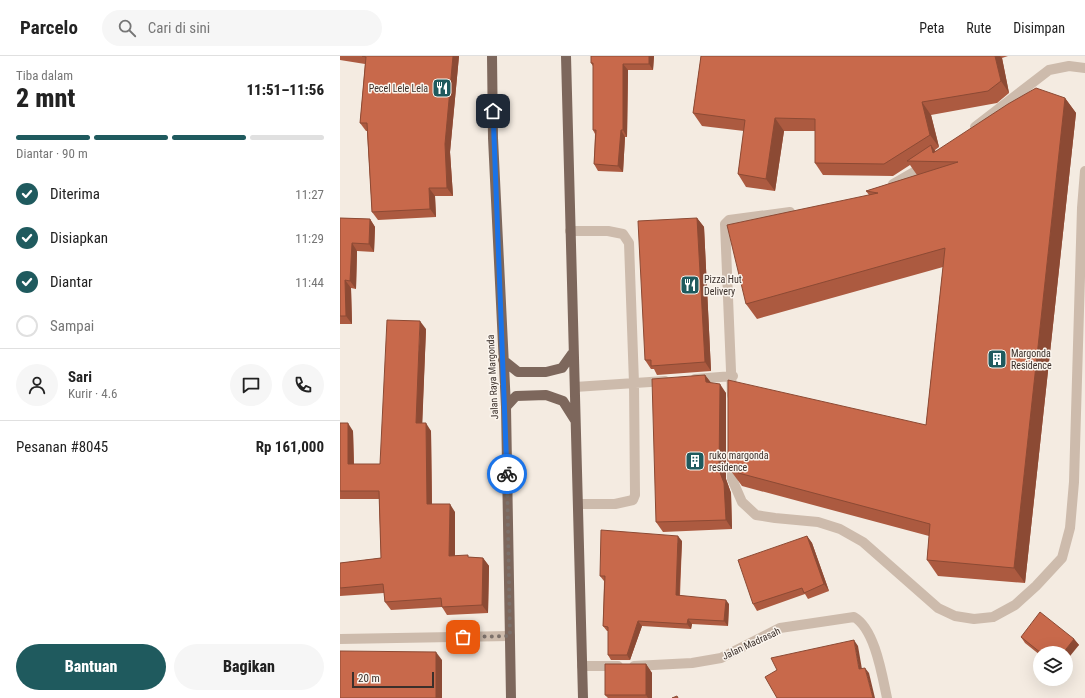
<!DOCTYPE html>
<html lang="id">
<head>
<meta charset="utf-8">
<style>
	body { margin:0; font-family:"Roboto Condensed",sans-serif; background:#f6f6f6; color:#222; height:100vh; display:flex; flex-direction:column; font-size:15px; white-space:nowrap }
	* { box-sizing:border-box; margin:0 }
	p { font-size:13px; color:#767676 }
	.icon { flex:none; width:22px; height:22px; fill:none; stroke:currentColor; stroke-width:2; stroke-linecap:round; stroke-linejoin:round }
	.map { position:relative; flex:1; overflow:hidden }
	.drawer { display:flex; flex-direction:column; background:#fff; width:340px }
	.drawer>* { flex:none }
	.fabs { position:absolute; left:693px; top:590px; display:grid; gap:8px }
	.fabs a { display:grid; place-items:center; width:40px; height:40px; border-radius:50%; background:#fff; box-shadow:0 4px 16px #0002; font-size:20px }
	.scale { position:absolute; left:12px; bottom:10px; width:82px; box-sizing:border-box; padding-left:4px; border:2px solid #3b302b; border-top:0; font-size:11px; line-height:14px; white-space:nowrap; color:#3b302b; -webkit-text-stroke:3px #fbf5ee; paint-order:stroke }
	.pin { position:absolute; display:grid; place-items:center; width:34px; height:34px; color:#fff; margin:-17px; border-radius:8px; box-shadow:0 2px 6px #0006 }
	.courier { position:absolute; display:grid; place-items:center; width:40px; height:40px; margin:-20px; border:3px solid #1a73e8; border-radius:50%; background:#fff; color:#222; box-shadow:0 1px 5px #0007 }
	.headline em { font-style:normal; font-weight:800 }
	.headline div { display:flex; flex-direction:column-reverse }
	.headline { display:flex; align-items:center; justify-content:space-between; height:68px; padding:0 16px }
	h1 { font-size:26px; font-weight:800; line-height:30px }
	.bar { display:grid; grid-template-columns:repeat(4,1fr); gap:6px 4px; align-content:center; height:48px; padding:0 16px }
	.bar i { height:5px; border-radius:3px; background:#e0e0e0 }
	.bar .on { background:#1f5a5e }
	.bar p { grid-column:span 4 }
	.line { display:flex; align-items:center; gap:10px; padding:0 16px; border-top:1px solid #e0e0e0 }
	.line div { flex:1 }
	.round { display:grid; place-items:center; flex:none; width:42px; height:42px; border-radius:21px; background:#f6f6f6 }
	ol { padding:0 16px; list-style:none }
	li { display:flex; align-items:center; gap:12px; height:44px }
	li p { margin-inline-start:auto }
	li .icon { padding:4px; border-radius:50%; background:#1f5a5e; color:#fff; stroke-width:4 }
	li:last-child { color:#767676 }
	li i { width:22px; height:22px; border:2px solid #e0e0e0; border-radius:50% }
	.cta { display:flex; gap:8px; margin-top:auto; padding:8px 16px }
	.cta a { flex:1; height:46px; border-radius:24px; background:#1f5a5e; color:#fff; font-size:16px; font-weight:800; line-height:46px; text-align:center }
	.cta a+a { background:#f6f6f6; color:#222 }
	header { display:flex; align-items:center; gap:24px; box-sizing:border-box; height:56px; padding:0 20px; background:#fff; border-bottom:1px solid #e0e0e0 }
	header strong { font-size:19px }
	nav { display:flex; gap:22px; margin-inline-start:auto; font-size:14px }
	.search { width:280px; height:36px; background:#f6f6f6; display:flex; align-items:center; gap:10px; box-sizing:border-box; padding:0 14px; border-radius:22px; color:#767676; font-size:15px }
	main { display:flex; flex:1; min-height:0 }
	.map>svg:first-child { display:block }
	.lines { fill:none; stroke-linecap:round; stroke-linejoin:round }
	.service { stroke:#cdbbac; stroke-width:10 }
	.minor { stroke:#cdbbac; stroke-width:10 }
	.primary { stroke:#7d675c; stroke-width:10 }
	.wall { fill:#ac5a40 }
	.shaded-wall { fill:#8c4a34 }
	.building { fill:#c8694b; stroke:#8c4a34 }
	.done { stroke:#7c716b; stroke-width:4; stroke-dasharray:0 7.2 }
	.route { stroke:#1a73e8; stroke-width:5 }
	.labels { text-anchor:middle; stroke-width:3; stroke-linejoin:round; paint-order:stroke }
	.poi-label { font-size:10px; fill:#3b302b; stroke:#fbf5ee; text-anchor:start }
	.street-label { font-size:10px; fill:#3b302b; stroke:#fbf5ee }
</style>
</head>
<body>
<header>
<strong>Parcelo</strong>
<div class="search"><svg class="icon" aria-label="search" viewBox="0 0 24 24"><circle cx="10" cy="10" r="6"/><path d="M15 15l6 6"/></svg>Cari di sini</div>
<nav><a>Peta</a><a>Rute</a><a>Disimpan</a></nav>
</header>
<main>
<section class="drawer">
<div class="headline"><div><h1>2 mnt</h1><p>Tiba dalam</p></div><em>11:51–11:56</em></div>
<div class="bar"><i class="on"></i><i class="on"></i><i class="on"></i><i></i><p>Diantar · 90 m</p></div>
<ol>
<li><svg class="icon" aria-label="check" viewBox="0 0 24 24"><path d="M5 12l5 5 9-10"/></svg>Diterima<p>11:27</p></li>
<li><svg class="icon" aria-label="check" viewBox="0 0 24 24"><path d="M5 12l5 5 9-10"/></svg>Disiapkan<p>11:29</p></li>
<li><svg class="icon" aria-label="check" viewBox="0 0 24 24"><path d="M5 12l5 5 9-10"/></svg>Diantar<p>11:44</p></li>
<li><i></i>Sampai</li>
</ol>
<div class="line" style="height:72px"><a class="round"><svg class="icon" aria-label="person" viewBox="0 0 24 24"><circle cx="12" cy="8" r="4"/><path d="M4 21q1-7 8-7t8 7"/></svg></a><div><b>Sari</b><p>Kurir · 4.6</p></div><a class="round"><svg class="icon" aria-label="chat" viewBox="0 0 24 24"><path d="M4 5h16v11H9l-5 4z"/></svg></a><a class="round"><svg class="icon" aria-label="phone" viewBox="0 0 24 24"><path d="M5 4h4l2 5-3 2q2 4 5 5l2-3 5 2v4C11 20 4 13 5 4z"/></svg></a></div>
<div class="line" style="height:52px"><div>Pesanan #8045</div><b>Rp 161,000</b></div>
<div class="cta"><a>Bantuan</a><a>Bagikan</a></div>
</section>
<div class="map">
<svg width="745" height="642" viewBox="0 0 745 642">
	<rect width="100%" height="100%" fill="#f4ebe1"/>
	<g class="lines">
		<path class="service" d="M635 71 709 14 729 10 745 12
			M553 128 586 109
			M230 175H268L283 178 289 187 294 327 295 439 293 444 275 448H238
			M355 323 393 320
			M235 331 325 325
			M392 339 385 168 389 164 450 156
			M392 403V423L402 446 416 459 435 462 478 466 500 473 523 486 598 552 615 560 634 563 653 561 675 549 696 530 722 502 730 472 734 426 742 152 745 115
			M0 583 170 580"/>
		<path class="minor" d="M242 610H278
			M294 610 352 607 381 602 440 572 514 561C535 573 542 619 547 642"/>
		<path class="primary" d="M152 0 153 82 166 351 171 642
			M226 0 243 642
			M163 304 178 316H206L222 312 232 298
			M166 351 176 340 206 339 223 345 235 364"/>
	</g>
	<path class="wall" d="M0 0H119L110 96 113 140H95L96 161 38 164 32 156 27 75H26L20 67 25 8 0 4Z
		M314 0 313 14H288L287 81H285L283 116 258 115 254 108 255 78 253 74V10L251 7Z
		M361 0H668L662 2 669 37 657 47 591 59 599 91 595 94 596 96 725 42 736 57 685 527 598 520 587 504 589 480 402 430 391 415 586 369 603 211 417 263 406 248 529 139 526 135 577 119 570 109 553 120 483 119 475 107V75H444L435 135 406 131 398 118 404 75 362 70 353 57Z
		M0 162 30 163 35 171 34 196 17 195 16 233 11 232 12 268H0Z
		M357 162 364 171 371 315 317 319 314 313H311L305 304Z
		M86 273 82 367 91 375 92 448 115 456V500L143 502 149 510 148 557 107 559 102 551 51 554 45 546 44 537 0 540V507L41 502 39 443H0V367L13 375 14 408H40Z
		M365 319 371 327 386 337V423L391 437 392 473 323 476 316 466Z
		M467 480 472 487 489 535 468 543 465 538 417 555 413 548Z
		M342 485 340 540 389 548 388 570 352 568 351 573 302 570 290 604H271L268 599V575H267L263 570 264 525 260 520Z
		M681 581 734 583 739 589 726 597H700V599L685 587Z
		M306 608 312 617V642H268L265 639Z"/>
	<path class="shaded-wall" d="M113 0H119L110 96 113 140 107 132 105 88Z
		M309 0H314L313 14 309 8Z
		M655 0H660L662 2 669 37 661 25Z
		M283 8 288 14 287 81 283 74Z
		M725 42 736 57 685 527 674 512Z
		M582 46 591 59 599 91 590 79Z
		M435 62 444 75 435 135 426 123Z
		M281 74 285 81 283 116 278 110Z
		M591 89 602 105 593 97Z
		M89 132 95 140 96 161 90 153Z
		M357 162 364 171 371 315 365 306Z
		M30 163 35 171 34 196 29 188Z
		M12 187 17 195 16 233 10 225Z
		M5 224 11 232 12 268 6 260Z
		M80 265 86 273 82 375 76 367Z
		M365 319 372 328 366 326Z
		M380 328 386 337V423L391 437 392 473 386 464 379 414Z
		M8 367 13 375 14 416 8 408Z
		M86 367 91 375 92 456 87 448Z
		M110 448 115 456V508L109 500Z
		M338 480 342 485 339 544 336 539Z
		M467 480 472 487 489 535 484 528Z
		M143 502 149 510 148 557 142 549Z
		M386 544 389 548 388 570 384 565Z
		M348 563 352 568 351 573 347 568Z
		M298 565 302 570 290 604 287 599Z
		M734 583 739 589 726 605V597H723Z
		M514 584 518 590 523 619 519 613Z
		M96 596 102 604V642H96Z
		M306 608 312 617V642H308L306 639Z
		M525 612 529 617 535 642H533Z"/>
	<path class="building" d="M22 0H113L105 88 107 132H89L90 153 32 156 27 67H20L26 1Z
		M251 0H309V8H283V74H281L278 110 254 108 256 74H253V7H251Z
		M361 0H655L661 25 648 35 582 46 590 79 544 108 475 107V63L435 62 426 123 398 118 405 64 353 57Z
		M696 32 725 42 674 512 587 504 590 468 391 415 388 406V324L586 369 605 192 406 248 387 169 538 137 526 135 618 106 567 105 591 89 593 97 668 48Z
		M0 162 30 163 29 188 12 187 10 225 5 224 6 260H0Z
		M357 162 365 306 311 310V304H305L298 165Z
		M47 264 80 265 76 367H86L87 448H110L109 500 128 499V501L143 502 142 549 102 551 101 542 45 546 43 528 0 532V507L41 502 39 435H0V367H8V408H40Z
		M365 319 366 326 380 328 379 414 384 427 386 464 316 466 312 323Z
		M261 474 338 480 336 539 386 544 384 565 348 563 347 568 298 565 287 599H268V571L263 570 265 520H260Z
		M467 480 484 528 464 537 462 532 413 548 398 504Z
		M700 556 734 583 723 597H701L681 581Z
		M514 584 519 613 525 612 533 642H437L425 621 437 614 431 602Z
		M0 595 96 596V642H0Z
		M265 608H306V639H265Z
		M337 640 338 642H332Z"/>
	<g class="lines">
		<path class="done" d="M123 581 170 580 167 418"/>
		<path class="route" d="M153 55 167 418"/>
	</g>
	<defs>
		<g id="restaurant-square" transform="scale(1)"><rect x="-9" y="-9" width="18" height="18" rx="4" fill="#1f5a5e" stroke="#fbf5ee"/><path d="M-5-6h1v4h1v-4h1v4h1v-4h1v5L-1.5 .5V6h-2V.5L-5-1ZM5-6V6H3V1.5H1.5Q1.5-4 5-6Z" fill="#fff"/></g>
		<g id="building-square" transform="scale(1)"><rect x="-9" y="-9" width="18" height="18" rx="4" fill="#1f5a5e" stroke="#fbf5ee"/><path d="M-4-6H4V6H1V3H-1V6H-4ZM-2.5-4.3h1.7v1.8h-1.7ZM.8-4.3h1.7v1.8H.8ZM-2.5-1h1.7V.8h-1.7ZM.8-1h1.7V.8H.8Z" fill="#fff"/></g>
	</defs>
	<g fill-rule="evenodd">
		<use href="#restaurant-square" x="102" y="32"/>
		<use href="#restaurant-square" x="350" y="229"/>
		<use href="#building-square" x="657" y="303"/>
		<use href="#building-square" x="355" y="405"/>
	</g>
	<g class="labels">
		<g class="poi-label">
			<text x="88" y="36" text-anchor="end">Pecel Lele Lela</text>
			<text x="364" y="227">Pizza Hut<tspan x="364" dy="12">Delivery</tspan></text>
			<text x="671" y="301">Margonda<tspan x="671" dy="12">Residence</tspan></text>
			<text x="369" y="403">ruko margonda<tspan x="369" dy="12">residence</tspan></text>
		</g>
		<g class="street-label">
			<text transform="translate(152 321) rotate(-93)" y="4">Jalan Raya Margonda</text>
			<text transform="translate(411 587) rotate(-25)" y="4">Jalan Madrasah</text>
		</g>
	</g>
</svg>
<div class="fabs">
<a><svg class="icon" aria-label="layers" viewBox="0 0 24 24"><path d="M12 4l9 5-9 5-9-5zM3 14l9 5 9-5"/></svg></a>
</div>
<div class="scale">20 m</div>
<div class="pin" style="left:123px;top:581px;background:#ea580c"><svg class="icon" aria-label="bag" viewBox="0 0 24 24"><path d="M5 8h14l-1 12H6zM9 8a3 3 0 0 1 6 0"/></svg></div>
<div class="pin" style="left:153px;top:55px;background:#1f2937"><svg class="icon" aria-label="home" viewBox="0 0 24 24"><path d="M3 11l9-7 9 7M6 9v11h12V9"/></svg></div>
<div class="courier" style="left:167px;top:418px"><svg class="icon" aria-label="bike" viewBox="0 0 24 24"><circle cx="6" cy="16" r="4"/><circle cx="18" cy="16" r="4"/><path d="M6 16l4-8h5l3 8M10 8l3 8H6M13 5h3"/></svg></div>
</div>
</main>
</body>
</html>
